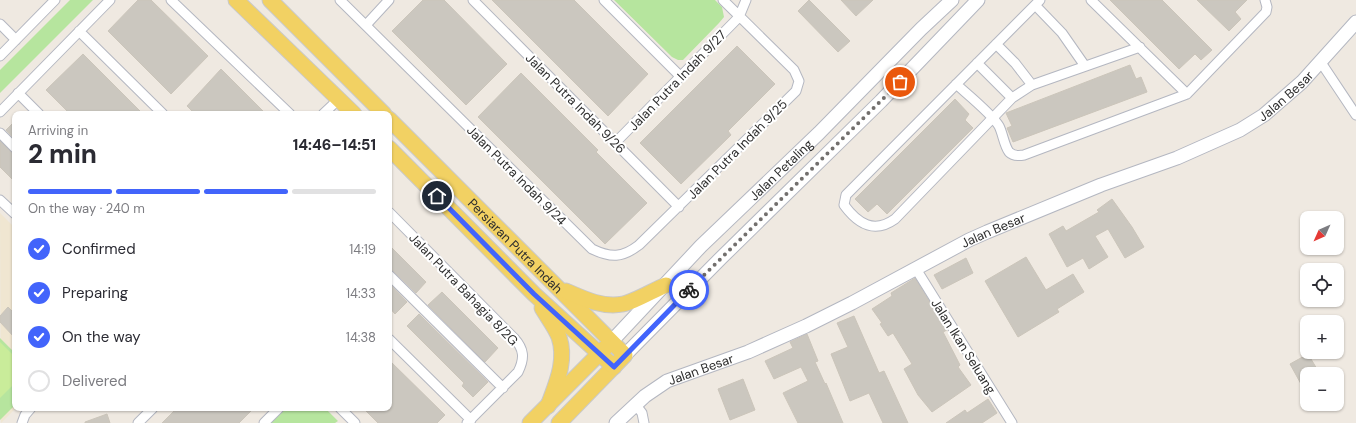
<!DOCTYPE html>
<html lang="en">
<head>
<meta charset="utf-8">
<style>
	body { margin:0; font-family:"DM Sans",sans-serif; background:#f2f2f3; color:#2b2b33; height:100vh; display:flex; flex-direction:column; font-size:15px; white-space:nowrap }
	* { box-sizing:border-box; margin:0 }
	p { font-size:13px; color:#7c7c81 }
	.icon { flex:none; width:22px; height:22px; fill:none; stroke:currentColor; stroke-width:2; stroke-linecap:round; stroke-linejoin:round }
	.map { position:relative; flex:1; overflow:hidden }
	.panel { position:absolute; left:12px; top:111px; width:380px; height:300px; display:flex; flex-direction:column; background:#fff; border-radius:8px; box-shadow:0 1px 3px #0004 }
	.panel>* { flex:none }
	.needle { width:26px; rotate:225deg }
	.buttons { position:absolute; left:1300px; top:211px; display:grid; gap:8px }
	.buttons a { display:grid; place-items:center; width:44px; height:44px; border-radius:8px; background:#fff; box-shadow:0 1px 3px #0004; font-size:20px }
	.pin { position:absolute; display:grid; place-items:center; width:34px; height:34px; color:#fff; margin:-17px; border:2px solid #fff; border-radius:50%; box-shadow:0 1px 4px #0007 }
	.courier { position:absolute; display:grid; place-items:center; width:40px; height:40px; margin:-20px; border:3px solid #4264fb; border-radius:50%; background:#fff; color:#222; box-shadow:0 1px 5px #0007 }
	.summary em { font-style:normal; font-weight:800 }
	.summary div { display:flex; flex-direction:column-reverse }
	.summary { display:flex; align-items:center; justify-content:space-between; height:68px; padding:0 16px }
	h1 { font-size:26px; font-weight:800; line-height:30px }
	.bar { display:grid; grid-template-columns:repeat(4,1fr); gap:6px 4px; align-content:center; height:48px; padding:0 16px }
	.bar i { height:5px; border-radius:3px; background:#e1e1e2 }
	.bar .on { background:#4264fb }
	.bar p { grid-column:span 4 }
	ol { padding:0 16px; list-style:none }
	li { display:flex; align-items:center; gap:12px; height:44px }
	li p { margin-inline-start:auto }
	li .icon { padding:4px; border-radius:50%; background:#4264fb; color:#fff; stroke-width:4 }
	li:last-child { color:#7c7c81 }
	li i { width:22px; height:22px; border:2px solid #e1e1e2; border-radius:50% }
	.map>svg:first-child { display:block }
	.education { fill:#f0e6d1 }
	.green { fill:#b6e59e }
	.pitch { fill:#c9ec9a }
	.building { fill:#cbc7bf; stroke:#cbc5ba }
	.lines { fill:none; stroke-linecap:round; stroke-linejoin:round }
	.street-casing { stroke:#b4b7c1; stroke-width:11 }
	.secondary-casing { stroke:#b4b7c1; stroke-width:15 }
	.primary-casing { stroke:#c9c9c9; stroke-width:17 }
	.street { stroke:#fff; stroke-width:9 }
	.secondary { stroke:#fff; stroke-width:13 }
	.primary { stroke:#f2d163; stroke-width:15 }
	.done { stroke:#726f6d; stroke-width:4; stroke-dasharray:0 7.2 }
	.route { stroke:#4264fb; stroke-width:5 }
	.labels { text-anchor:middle; stroke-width:4; stroke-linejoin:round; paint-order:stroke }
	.street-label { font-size:13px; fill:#2e2e2e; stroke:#fff }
</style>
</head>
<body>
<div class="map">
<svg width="1356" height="423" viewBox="0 0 1356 423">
	<rect width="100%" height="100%" fill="#efe9e1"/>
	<path class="education" d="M0 213 15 228 16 408 1 423Z"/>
	<path class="green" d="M70 0H93L0 93V70Z
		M614 0H715L722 7 724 17 719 23 683 60H678L672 57Z
		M0 338 15 353V405L0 420Z
		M284 408H325L338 421 335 423H269Z"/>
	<path class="pitch" d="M0 342 15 357V383L0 398Z"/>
	<path class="building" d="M138 0H151L208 56 171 94 108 31Z
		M423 0H444L507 64 466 105 392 31Z
		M492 0H574L648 74 608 116Z
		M809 0 850 41 838 52 798 11Z
		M841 0H873L856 16Z
		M1110 0H1162L1212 50 1201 60 1195 54 1179 69Z
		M1197 0H1247L1235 12 1241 19 1229 31Z
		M737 46 775 84 728 131 731 135 681 184 640 143Z
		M83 54 143 114H70L46 90Z
		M1130 65 1136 79 1141 77 1147 92 1013 142 1007 128 1012 126 1006 113Z
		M221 69 266 114H195L187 106Z
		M521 73 598 150 596 152 647 203 605 244 478 117Z
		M955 99 969 114 965 120 973 128 887 214 877 204 868 212 855 199Z
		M15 121V140L6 130Z
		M0 141 11 152 15 154V182L0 167Z
		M1112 199 1132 227 1144 247 1125 258 1108 229 1095 236 1108 257 1089 269 1083 258 1067 267 1049 234 1063 226 1066 231 1099 212 1097 210Z
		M389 245 426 282 416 293 393 271 389 269Z
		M1026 257 1046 290 1073 274 1084 292 1057 309 1059 312 1018 337 985 281Z
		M966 258 973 273 942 289 934 275Z
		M915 278 947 330 943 332 960 365 958 367 971 385 932 412 918 395 904 369 912 364 893 333 888 336 880 324 882 323 872 309 892 296 891 293Z
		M389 283 407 302 395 314 389 307Z
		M442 292 498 348 485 362 428 305Z
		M8 307 15 314V338L0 322V316Z
		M419 314 488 382 473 397 462 386 464 383 407 326Z
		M854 316 879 373 884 371 908 423H883L869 393 850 401 831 354 848 347 837 323Z
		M807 334 818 361 815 362 825 384 826 383 843 423H798L783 393 808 381 801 367 774 379 765 361 793 348 790 342Z
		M1308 354 1320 374H1307V380L1301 384 1290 364Z
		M389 360 445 415 437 423H378L363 408H389Z
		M743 379 755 410 730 420 718 389Z
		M988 399 997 413 982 423H946L965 410 967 413Z
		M177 408H254L239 423H162Z
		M107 414 110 423H85V422Z"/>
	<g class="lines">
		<g class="street-casing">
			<path id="street" d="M171 0 290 114
				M340 0 592 249C611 258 622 258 639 245L796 91 799 81 794 70 723 0
				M473 0 679 207
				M604 0 680 76
				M1040 0 846 195 844 205C858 224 874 234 895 219L1012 98 1032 85 1140 47
				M1091 0 1187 94
				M1035 5 1062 33 1085 66
				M0 24 16 40
				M366 25 389 0
				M79 31 163 114
				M996 44 1015 63 1032 85
				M0 56 55 0
				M1320 61 1356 115
				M977 63 1012 98
				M956 84C967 94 992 114 999 126 1003 134 1004 145 1009 152 1013 156 1019 156 1024 155L1187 94 1266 12 1267 7 1265 0
				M18 93 39 114
				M0 112 110 0
				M323 114 339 99
				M0 133 15 148
				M616 142 739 17 746 0
				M0 200 15 214
				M389 212 514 338C524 349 525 358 518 372L467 423
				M916 269 1012 423
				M389 275 503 388
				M389 339 471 420
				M635 404 642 413 644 423
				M340 408 355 423
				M22 423 25 415 31 408
				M138 423 153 408
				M264 423 279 408"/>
		</g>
		<g class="secondary-casing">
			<g id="secondary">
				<path id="s1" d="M611 342 701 246 819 133 921 29 952 0"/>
				<path d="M625 355 721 258 881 101 978 0"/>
				<path id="s2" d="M616 423 645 396 667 381 748 352 806 326 852 303 969 240 987 232 1101 185 1177 158 1240 130 1264 115 1302 82 1356 22"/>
			</g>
		</g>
		<g class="primary-casing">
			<g id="primary">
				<path d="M236 0 354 114"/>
				<path d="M270 0 384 114"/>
				<path id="s3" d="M389 119 625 355 559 423"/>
				<path d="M389 148 534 294 614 367"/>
				<path d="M566 291C584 299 603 308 623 304 634 302 654 290 666 285"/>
				<path d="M542 308C548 318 555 327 559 337 567 361 556 384 548 406"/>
				<path d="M530 423 606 347"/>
			</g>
		</g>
		<use href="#street" class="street"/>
		<use href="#secondary" class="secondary"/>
		<use href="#primary" class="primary"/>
	</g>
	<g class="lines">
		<path class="done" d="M689 290 900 82"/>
		<path class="route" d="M437 196 534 294 614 367 689 290"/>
	</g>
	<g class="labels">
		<g class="street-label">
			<text transform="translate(677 80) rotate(-46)" y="5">Jalan Putra Indah 9/27</text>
			<text dy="5" stroke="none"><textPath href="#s2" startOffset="750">Jalan Besar</textPath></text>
			<text transform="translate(576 103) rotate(45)" y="5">Jalan Putra Indah 9/26</text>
			<text transform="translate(737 149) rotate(-45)" y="5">Jalan Putra Indah 9/25</text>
			<text dy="5" stroke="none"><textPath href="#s1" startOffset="242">Jalan Petaling</textPath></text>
			<text transform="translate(517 175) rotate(45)" y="5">Jalan Putra Indah 9/24</text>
			<text dy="5" stroke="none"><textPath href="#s2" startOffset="426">Jalan Besar</textPath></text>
			<text dy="5" stroke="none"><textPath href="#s3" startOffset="179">Persiaran Putra Indah</textPath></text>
			<text transform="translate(464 289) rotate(46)" y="5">Jalan Putra Bahagia 8/2G</text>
			<text transform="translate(964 346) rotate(58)" y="5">Jalan Ikan Seluang</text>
			<text dy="5" stroke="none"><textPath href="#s2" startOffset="102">Jalan Besar</textPath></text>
		</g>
	</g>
</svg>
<div class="buttons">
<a><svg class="needle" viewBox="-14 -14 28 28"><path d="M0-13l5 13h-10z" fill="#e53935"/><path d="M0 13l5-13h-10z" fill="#7c7c81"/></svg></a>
<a><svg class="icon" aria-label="locate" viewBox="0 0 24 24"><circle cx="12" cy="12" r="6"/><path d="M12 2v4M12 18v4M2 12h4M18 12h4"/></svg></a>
<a>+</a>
<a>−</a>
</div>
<div class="pin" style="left:900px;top:82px;background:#ea580c"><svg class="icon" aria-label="bag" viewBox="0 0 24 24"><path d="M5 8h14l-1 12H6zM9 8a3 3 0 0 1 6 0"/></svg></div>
<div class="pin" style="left:437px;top:196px;background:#1f2937"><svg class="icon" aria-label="home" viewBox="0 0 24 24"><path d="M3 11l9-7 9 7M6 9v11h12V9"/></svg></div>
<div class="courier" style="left:689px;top:290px"><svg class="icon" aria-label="bike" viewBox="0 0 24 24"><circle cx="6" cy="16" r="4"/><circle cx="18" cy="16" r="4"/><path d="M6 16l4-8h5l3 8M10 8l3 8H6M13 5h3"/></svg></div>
<section class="panel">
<div class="summary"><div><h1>2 min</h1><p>Arriving in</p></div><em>14:46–14:51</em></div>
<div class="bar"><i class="on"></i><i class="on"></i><i class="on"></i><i></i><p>On the way · 240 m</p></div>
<ol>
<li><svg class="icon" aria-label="check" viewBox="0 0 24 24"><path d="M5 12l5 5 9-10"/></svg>Confirmed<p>14:19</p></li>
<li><svg class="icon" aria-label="check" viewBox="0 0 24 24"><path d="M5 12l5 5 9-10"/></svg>Preparing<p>14:33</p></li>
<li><svg class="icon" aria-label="check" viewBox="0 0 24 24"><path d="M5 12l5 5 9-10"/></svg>On the way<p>14:38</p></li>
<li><i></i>Delivered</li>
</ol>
</section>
</div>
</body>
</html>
